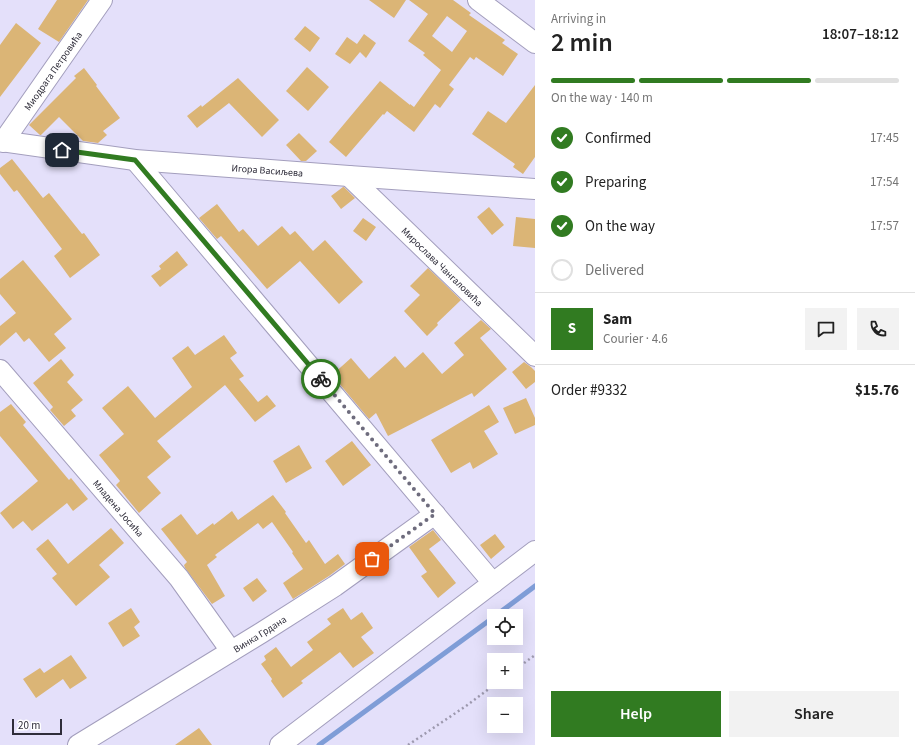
<!DOCTYPE html>
<html lang="en">
<head>
<meta charset="utf-8">
<style>
	body { margin:0; font-family:"Source Sans 3",sans-serif; background:#f2f2f2; color:#222; height:100vh; display:flex; flex-direction:column; font-size:15px; white-space:nowrap }
	* { box-sizing:border-box; margin:0 }
	p { font-size:13px; color:#767676 }
	.icon { flex:none; width:22px; height:22px; fill:none; stroke:currentColor; stroke-width:2; stroke-linecap:round; stroke-linejoin:round }
	.map { position:relative; flex:1; overflow:hidden }
	.sheet { display:flex; flex-direction:column; background:#fff; width:380px }
	.sheet>* { flex:none }
	.controls { position:absolute; left:487px; top:609px; display:grid; gap:8px }
	.controls a { display:grid; place-items:center; width:36px; height:36px; border-radius:0px; background:#fff; box-shadow:0 4px 16px #0002; font-size:20px }
	.scale { position:absolute; left:12px; bottom:10px; width:50px; box-sizing:border-box; padding-left:4px; border:2px solid #2f2d3a; border-top:0; font-size:11px; line-height:14px; white-space:nowrap; color:#2f2d3a; -webkit-text-stroke:3px #fff; paint-order:stroke }
	.pin { position:absolute; display:grid; place-items:center; width:34px; height:34px; color:#fff; margin:-17px; border-radius:8px; box-shadow:0 2px 6px #0006 }
	.courier { position:absolute; display:grid; place-items:center; width:40px; height:40px; margin:-20px; border:3px solid #317b21; border-radius:50%; background:#fff; color:#222; box-shadow:0 1px 5px #0007 }
	.summary em { font-style:normal; font-weight:600 }
	.summary div { display:flex; flex-direction:column-reverse }
	.summary { display:flex; align-items:center; justify-content:space-between; height:68px; padding:0 16px }
	h1 { font-size:26px; font-weight:600; line-height:30px }
	.bar { display:grid; grid-template-columns:repeat(4,1fr); gap:6px 4px; align-content:center; height:48px; padding:0 16px }
	.bar i { height:5px; border-radius:3px; background:#e0e0e0 }
	.bar .on { background:#317b21 }
	.bar p { grid-column:span 4 }
	.line { display:flex; align-items:center; gap:10px; padding:0 16px; border-top:1px solid #e0e0e0 }
	.line div { flex:1 }
	.round { display:grid; place-items:center; flex:none; width:42px; height:42px; border-radius:0px; background:#f2f2f2 }
	ol { padding:0 16px; list-style:none }
	li { display:flex; align-items:center; gap:12px; height:44px }
	li p { margin-inline-start:auto }
	li .icon { padding:4px; border-radius:50%; background:#317b21; color:#fff; stroke-width:4 }
	li:last-child { color:#767676 }
	li i { width:22px; height:22px; border:2px solid #e0e0e0; border-radius:50% }
	.button { display:flex; gap:8px; margin-top:auto; padding:8px 16px }
	.button a { flex:1; height:46px; border-radius:0px; background:#317b21; color:#fff; font-size:16px; font-weight:600; line-height:46px; text-align:center }
	.button a+a { background:#f2f2f2; color:#222 }
	main { display:flex; flex:1; min-height:0 }
	.map>svg:first-child { display:block }
	.lines { fill:none; stroke-linecap:round; stroke-linejoin:round }
	.stream { stroke:#7f9dd7; stroke-width:5 }
	.building { fill:#dbb576; fill-rule:evenodd }
	.minor-casing { stroke:#a39ebd; stroke-width:22 }
	.path { stroke:#9d99ae; stroke-width:2.5; stroke-dasharray:2 3; stroke-linecap:butt }
	.minor { stroke:#fff; stroke-width:20 }
	.done { stroke:#6e6c7d; stroke-width:4; stroke-dasharray:0 7.2 }
	.route { stroke:#317b21; stroke-width:5 }
	.labels { text-anchor:middle; stroke-width:3; stroke-linejoin:round; paint-order:stroke }
	.street-label { font-size:10px; fill:#2f2d3a; stroke:#fff }
</style>
</head>
<body>
<main>
<div class="map">
<svg width="535" height="745" viewBox="0 0 535 745">
	<rect width="100%" height="100%" fill="#e4e0fa"/>
	<g class="lines">
		<path class="stream" d="M495 616 535 586
			M319 745 494 617"/>
	</g>
	<path class="building" d="M57 0H88L59 42 38 29Z
		M369 0H406L394 18Z
		M409 0H453L471 13 469 15 505 40 502 43 518 54 503 76 476 57 474 60 470 57 449 85 454 89 440 108 435 104 414 132 387 111 384 115 383 114 346 157 329 142 380 81 410 105V104L414 107 441 70 423 55 425 53 408 41 428 14ZM447 16 467 31 452 52 432 36Z
		M16 23 41 43 0 97V45Z
		M305 26 320 38 310 52 294 39Z
		M364 34 376 43 366 58 360 52 350 64 335 54 347 37 357 44Z
		M307 67 329 87 308 111 286 91Z
		M84 68 97 85 96 86 120 118 103 131 107 135 98 143 83 141 59 117 41 135H40L29 125 76 78 74 76Z
		M238 78 279 120 262 137 229 103 197 128 187 116 201 105 202 107Z
		M535 85V157L523 174 513 167 515 164 472 134 488 111 506 123Z
		M299 133 317 151 306 161H301L286 145Z
		M12 159 43 198 49 193 82 234 84 233 100 255 70 278 54 256 62 249 17 190 14 192 0 174V168Z
		M343 187H344L355 198 341 209 331 196Z
		M217 204 239 232 243 229 258 246 282 226 290 235 295 231 313 251 325 240 363 282 339 304 300 261 267 289 221 236 217 239 199 218Z
		M489 207 504 225 492 235 477 217Z
		M516 217 535 219V248L513 246Z
		M363 218 376 227 366 241 353 231Z
		M177 251 188 265 160 287 151 276 161 269 159 266Z
		M23 260 72 319 54 334 66 348 49 362 29 338 24 342 16 332 0 346V326L16 313 0 294V279Z
		M428 268 461 300 437 323 438 325 427 336 404 311 420 295 410 286Z
		M481 320 491 329 480 338 507 369 474 397 472 393 388 436 376 413 369 419 332 375 351 358 369 379 395 356 405 368 423 352 442 374 464 355 454 343Z
		M224 335 237 353 230 358 244 376 239 379 258 402 267 395 276 406 255 422 225 385 157 441 171 457 147 477 161 493 139 513 116 485 120 481 99 455 124 434 102 408 128 386 155 418 192 387 172 358 188 346 195 355Z
		M61 359 74 375 67 382 83 400 71 410 76 416 64 426 50 410 53 407 33 383Z
		M524 362 531 367 535 371V382L526 389 512 372Z
		M526 398 535 418V425L515 434 503 408Z
		M11 404 26 422 23 425 69 480 71 478 88 499 73 511 67 503 32 531 23 521 13 529 0 513 38 481 0 436V412Z
		M489 405 499 422 484 431 498 454 473 469 470 462 451 473 431 440Z
		M352 441 371 465 343 486 325 461Z
		M299 445 312 468 286 483 273 461Z
		M273 495 286 512 285 513 306 543 309 540 325 564 338 554 345 564 329 576 293 599 283 583 303 569 292 553 293 552 272 522 263 529 258 523 215 555 217 557 207 565 225 596 212 604 185 568 184 565 187 562 161 529 181 514 197 535 213 523 214 525 232 511 238 520Z
		M111 528 124 543 99 565 110 577 76 606 52 578 57 574 36 549 48 539 68 564Z
		M433 530 441 540 429 549 456 583 438 598 421 576 427 572 409 547Z
		M495 534 505 547 491 559 480 545Z
		M257 578 267 591 253 602 243 588Z
		M131 608 140 622 134 627 140 636 123 647 108 623Z
		M343 608 351 620 362 612 373 628 361 637 374 653 353 668 340 652 301 681 303 683 283 698 271 681 272 679 261 664 266 660 264 656 276 647 291 667 313 650 307 642 331 624 327 619Z
		M71 655 87 678 70 689 63 679 36 698 23 679 40 668 44 673Z
		M199 728 212 745H175Z"/>
	<g class="lines">
		<g class="minor-casing">
			<g id="minor">
				<path d="M478 0 535 43"/>
				<path id="s1" d="M0 141 135 160 349 176 535 189"/>
				<path id="s2" d="M3 142 102 0"/>
				<path d="M135 160 493 583"/>
				<path id="s3" d="M349 176 535 356"/>
				<path id="s4" d="M0 370 179 578 231 651"/>
				<path id="s5" d="M78 745 261 633 335 586 435 514"/>
				<path d="M280 745 535 551"/>
			</g>
		</g>
		<path class="path" d="M516 669 535 655
			M408 745 466 706 498 682"/>
		<use href="#minor" class="minor"/>
	</g>
	<g class="lines">
		<path class="done" d="M321 379 435 514 372 559"/>
		<path class="route" d="M62 150 135 160 321 379"/>
	</g>
	<g class="labels">
		<g class="street-label">
			<text dy="4" stroke="none"><textPath href="#s2" startOffset="87">Миодрага Петровића</textPath></text>
			<text dy="4" stroke="none"><textPath href="#s1" startOffset="269">Игора Васиљева</textPath></text>
			<text dy="4" stroke="none"><textPath href="#s3" startOffset="130">Мирослава Чангаловића</textPath></text>
			<text dy="4" stroke="none"><textPath href="#s4" startOffset="182">Младена Јосића</textPath></text>
			<text dy="4" stroke="none"><textPath href="#s5" startOffset="213">Винка Грдана</textPath></text>
		</g>
	</g>
</svg>
<div class="controls">
<a><svg class="icon" aria-label="locate" viewBox="0 0 24 24"><circle cx="12" cy="12" r="6"/><path d="M12 2v4M12 18v4M2 12h4M18 12h4"/></svg></a>
<a>+</a>
<a>−</a>
</div>
<div class="scale">20 m</div>
<div class="pin" style="left:372px;top:559px;background:#ea580c"><svg class="icon" aria-label="bag" viewBox="0 0 24 24"><path d="M5 8h14l-1 12H6zM9 8a3 3 0 0 1 6 0"/></svg></div>
<div class="pin" style="left:62px;top:150px;background:#1f2937"><svg class="icon" aria-label="home" viewBox="0 0 24 24"><path d="M3 11l9-7 9 7M6 9v11h12V9"/></svg></div>
<div class="courier" style="left:321px;top:379px"><svg class="icon" aria-label="bike" viewBox="0 0 24 24"><circle cx="6" cy="16" r="4"/><circle cx="18" cy="16" r="4"/><path d="M6 16l4-8h5l3 8M10 8l3 8H6M13 5h3"/></svg></div>
</div>
<section class="sheet">
<div class="summary"><div><h1>2 min</h1><p>Arriving in</p></div><em>18:07–18:12</em></div>
<div class="bar"><i class="on"></i><i class="on"></i><i class="on"></i><i></i><p>On the way · 140 m</p></div>
<ol>
<li><svg class="icon" aria-label="check" viewBox="0 0 24 24"><path d="M5 12l5 5 9-10"/></svg>Confirmed<p>17:45</p></li>
<li><svg class="icon" aria-label="check" viewBox="0 0 24 24"><path d="M5 12l5 5 9-10"/></svg>Preparing<p>17:54</p></li>
<li><svg class="icon" aria-label="check" viewBox="0 0 24 24"><path d="M5 12l5 5 9-10"/></svg>On the way<p>17:57</p></li>
<li><i></i>Delivered</li>
</ol>
<div class="line" style="height:72px"><b class="round" style="background:#317b21;color:#fff">S</b><div><b>Sam</b><p>Courier · 4.6</p></div><a class="round"><svg class="icon" aria-label="chat" viewBox="0 0 24 24"><path d="M4 5h16v11H9l-5 4z"/></svg></a><a class="round"><svg class="icon" aria-label="phone" viewBox="0 0 24 24"><path d="M5 4h4l2 5-3 2q2 4 5 5l2-3 5 2v4C11 20 4 13 5 4z"/></svg></a></div>
<div class="line" style="height:52px"><div>Order #9332</div><b>$15.76</b></div>
<div class="button"><a>Help</a><a>Share</a></div>
</section>
</main>
</body>
</html>
